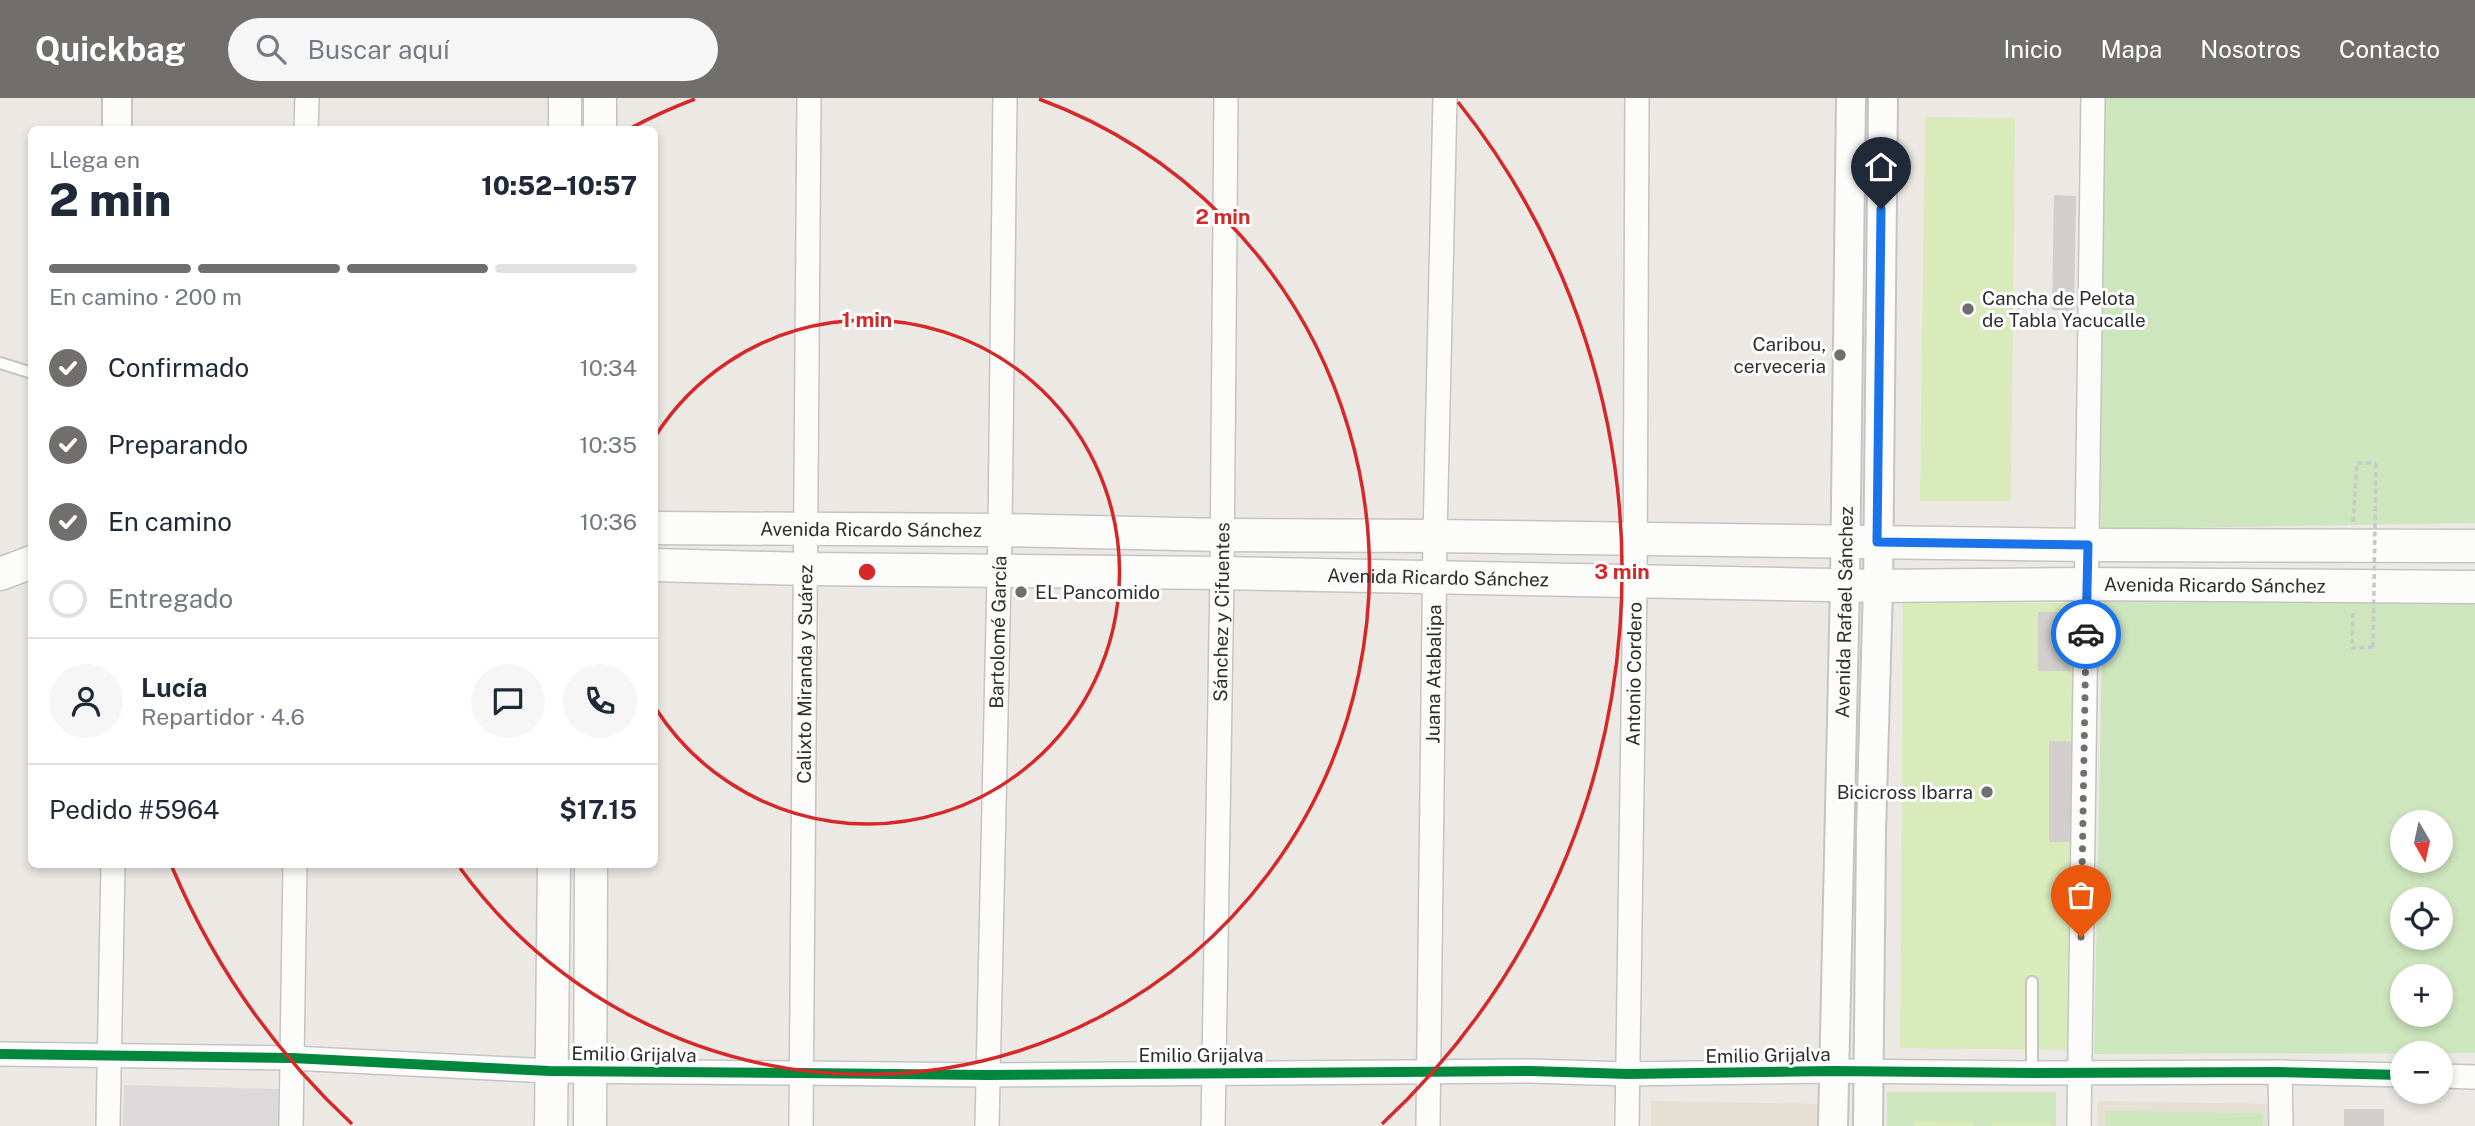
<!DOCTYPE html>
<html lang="es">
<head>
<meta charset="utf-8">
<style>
	body { margin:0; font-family:"Public Sans",sans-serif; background:#f6f6f7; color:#1f2937; height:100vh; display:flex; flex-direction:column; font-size:26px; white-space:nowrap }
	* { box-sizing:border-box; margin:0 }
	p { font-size:23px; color:#747a83 }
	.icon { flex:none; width:38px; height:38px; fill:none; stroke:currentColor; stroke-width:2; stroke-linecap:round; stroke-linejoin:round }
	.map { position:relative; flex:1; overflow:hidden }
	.side { position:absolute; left:28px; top:28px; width:630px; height:742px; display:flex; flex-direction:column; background:#fff; border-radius:10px; box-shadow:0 4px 10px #0003 }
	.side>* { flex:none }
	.needle { width:46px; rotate:171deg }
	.tools { position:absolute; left:2390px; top:712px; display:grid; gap:14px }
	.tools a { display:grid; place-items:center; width:63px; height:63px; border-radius:50%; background:#fff; box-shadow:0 4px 10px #0003; font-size:35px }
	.pin { position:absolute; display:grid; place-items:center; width:60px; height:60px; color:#fff; margin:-72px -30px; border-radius:50% 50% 50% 0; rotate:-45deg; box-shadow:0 0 7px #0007 }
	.pin .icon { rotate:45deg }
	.courier { position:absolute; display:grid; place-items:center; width:70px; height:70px; margin:-35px; border:5px solid #1a73e8; border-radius:50%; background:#fff; color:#222; box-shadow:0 2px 9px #0007 }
	.head em { font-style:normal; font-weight:800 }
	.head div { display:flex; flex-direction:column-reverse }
	.head { display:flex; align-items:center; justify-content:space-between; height:119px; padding:0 21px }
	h1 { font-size:46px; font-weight:800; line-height:52px }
	.bar { display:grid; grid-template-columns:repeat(4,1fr); gap:10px 7px; align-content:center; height:84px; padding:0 21px }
	.bar i { height:9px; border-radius:5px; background:#e0e1e3 }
	.bar .current { background:#706f6e }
	.bar p { grid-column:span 4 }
	.line { display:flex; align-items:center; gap:18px; padding:0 21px; border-top:2px solid #e0e1e3 }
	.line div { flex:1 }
	.round { display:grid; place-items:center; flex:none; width:74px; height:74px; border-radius:37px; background:#f6f6f7 }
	ol { padding:0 21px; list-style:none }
	li { display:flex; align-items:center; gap:21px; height:77px }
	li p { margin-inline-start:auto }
	li .icon { padding:7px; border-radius:50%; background:#706f6e; color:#fff; stroke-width:4 }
	li:last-child { color:#747a83 }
	li i { width:38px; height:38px; border:4px solid #e0e1e3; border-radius:50% }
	header { display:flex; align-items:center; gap:42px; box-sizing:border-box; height:98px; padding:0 35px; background:#706f6e; color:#fff }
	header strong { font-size:33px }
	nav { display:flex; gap:38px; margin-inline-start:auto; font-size:24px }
	.search { width:490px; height:63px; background:#f6f6f7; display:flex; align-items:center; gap:18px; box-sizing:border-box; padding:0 24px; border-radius:38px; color:#747a83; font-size:26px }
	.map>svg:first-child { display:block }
	.industrial { fill:#dcd9db }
	.education { fill:#e6e0d3 }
	.green { fill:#cee6be; fill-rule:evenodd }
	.pitch { fill:#d9eabb }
	.building { fill:#d1cecb }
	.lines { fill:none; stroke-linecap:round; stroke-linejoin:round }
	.service-casing { stroke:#c5c4c5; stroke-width:14 }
	.minor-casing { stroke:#c5c4c5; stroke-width:26 }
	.tertiary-casing { stroke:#c5c4c5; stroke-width:32 }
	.secondary-casing { stroke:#c5c4c5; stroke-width:35 }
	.path { stroke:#c9c9c8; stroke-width:3.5; stroke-dasharray:5 3.5; stroke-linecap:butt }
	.service { stroke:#fcfcfb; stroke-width:10 }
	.minor { stroke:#fcfcfb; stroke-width:23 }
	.tertiary { stroke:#fcfcfb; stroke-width:28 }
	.secondary { stroke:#fcfcfb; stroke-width:32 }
	.path-bridge { stroke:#c9c9c8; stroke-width:3.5; stroke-dasharray:5 3.5; stroke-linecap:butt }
	.cycleway-casing { stroke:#fff; stroke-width:15 }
	.cycleway { stroke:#00873e; stroke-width:10 }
	.done { stroke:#706f6e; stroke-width:7; stroke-dasharray:0 12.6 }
	.route { stroke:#1a73e8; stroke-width:9 }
	.ring { fill:none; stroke:#d62828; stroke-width:3.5 }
	.poi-dot { fill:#706f6e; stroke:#fff; stroke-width:2.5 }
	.labels { text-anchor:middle; stroke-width:6; stroke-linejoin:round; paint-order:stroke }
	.poi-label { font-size:19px; fill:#2e2e2e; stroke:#fff; text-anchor:start }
	.street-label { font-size:19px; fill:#2e2e2e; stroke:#fff }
	.centre { fill:#d62828; stroke:#fff; stroke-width:3.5 }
	.ring-label { font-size:21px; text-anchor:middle; font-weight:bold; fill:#d62828; stroke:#fff; stroke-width:6; stroke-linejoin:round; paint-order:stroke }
</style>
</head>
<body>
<header>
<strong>Quickbag</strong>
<div class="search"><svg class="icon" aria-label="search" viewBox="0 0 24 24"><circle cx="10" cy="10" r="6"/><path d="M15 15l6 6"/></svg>Buscar aquí</div>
<nav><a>Inicio</a><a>Mapa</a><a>Nosotros</a><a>Contacto</a></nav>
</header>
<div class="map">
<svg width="2475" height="1028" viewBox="0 0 2475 1028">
	<rect width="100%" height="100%" fill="#ece8e4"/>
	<path class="industrial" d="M124 987 279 991V1028H123Z"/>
	<path class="education" d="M1651 1003 1824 1006V1028H1651Z
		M2097 1003 2269 1006V1028H2098Z"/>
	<path class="green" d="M2105 0H2475V425L2100 431Z
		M2103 502 2475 505V955L2094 956ZM2403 724H2441V763H2403ZM2403 802H2441V840H2403ZM2403 878H2441V917H2403Z
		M1887 994H2056V1028H1887Z
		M2106 1013 2263 1015V1028H2106Z"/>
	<path class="pitch" d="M1925 19 2015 20 2011 403H1920Z
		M1903 505H2075L2071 952 1900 950Z
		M1915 1023 1973 1024V1028H1915Z
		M1991 1025H2051V1028H1991Z"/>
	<path class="building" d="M2054 97 2076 98 2074 213 2052 212Z
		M2038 514H2071V573H2038Z
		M2049 643 2074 644 2073 744H2049Z
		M2344 1011H2384V1028H2344Z"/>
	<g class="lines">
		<g class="service-casing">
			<path id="service" d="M0 265 32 275
				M2032 884V975"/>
		</g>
		<g class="minor-casing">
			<g id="minor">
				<path d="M306 32 307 0"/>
				<path d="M0 956 292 960 550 973 801 975 987 977 1530 973 1628 976 1834 973 2032 975 2280 974 2403 977"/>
				<path d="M2280 974 2281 1028"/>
				<path d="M2441 978 2475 979"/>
				<path d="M108 1028 113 766"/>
				<path d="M291 1028 295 766"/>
				<path id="s1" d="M801 1028 809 0"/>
				<path id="s2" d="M987 1028 1000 432 1005 0"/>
				<path id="s3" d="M1213 1028 1222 475 1226 0"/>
				<path id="s4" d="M1428 1028 1435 438 1445 0"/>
				<path id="s5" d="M1627 1028 1635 483 1637 0"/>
				<path d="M2079 1028 2093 0"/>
			</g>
		</g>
		<g class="tertiary-casing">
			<g id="tertiary">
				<path d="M117 0V32"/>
				<path id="s6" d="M1833 1028 1845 486 1851 0"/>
				<path d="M1868 1028 1871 735 1878 488 1883 0"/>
			</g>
		</g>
		<g class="secondary-casing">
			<g id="secondary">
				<path d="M565 32V0"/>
				<path d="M600 32V0"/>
				<path id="s7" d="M654 430 1000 432 1221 437 1435 438 2088 447 2475 448"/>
				<path id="s8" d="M654 467 805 471 1222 475 1878 488 2087 486 2475 489"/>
				<path d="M0 476 32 464"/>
				<path d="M551 1028 554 766"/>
				<path d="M590 1028 591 766"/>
			</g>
		</g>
		<path class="path" d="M2353 424 2357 365H2376
			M2353 515 2352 550 2373 549"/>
		<use href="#service" class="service"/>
		<use href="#minor" class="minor"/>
		<use href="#tertiary" class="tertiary"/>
		<use href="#secondary" class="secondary"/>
		<path class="path-bridge" d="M2373 549 2376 365"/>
		<g class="cycleway-casing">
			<path id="cycleway" d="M0 956 292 960 550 973 801 975 987 977 1530 973 1628 976 1834 973 2032 975 2280 974 2403 977"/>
		</g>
		<use href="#cycleway" class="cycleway"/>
	</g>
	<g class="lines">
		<path class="done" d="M2081 839 2086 536"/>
		<path class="route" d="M1881 111 1877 444 2088 447 2086 536"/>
	</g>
	<g class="ring">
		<path d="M656 337A252 252 0 1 1 656 611"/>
		<path d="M631 30A503 503 0 0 1 695 1M1039 1A503 503 0 1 1 460 770"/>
		<path d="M352 1026A755 755 0 0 1 172 769M1458 4A755 755 0 0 1 1382 1026"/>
	</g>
	<g class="poi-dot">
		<circle cx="1968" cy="211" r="7"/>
		<circle cx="1840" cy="257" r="7"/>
		<circle cx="1021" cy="494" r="7"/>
		<circle cx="1987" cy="694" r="7"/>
	</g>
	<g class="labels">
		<g class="poi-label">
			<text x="1982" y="207">Cancha de Pelota<tspan x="1982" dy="22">de Tabla Yacucalle</tspan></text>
			<text x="1826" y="253" text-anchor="end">Caribou,<tspan x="1826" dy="22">cerveceria</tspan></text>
			<text x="1035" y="501">EL Pancomido</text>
			<text x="1973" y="701" text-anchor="end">Bicicross Ibarra</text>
		</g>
		<g class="street-label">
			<text dy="7" stroke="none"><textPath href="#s7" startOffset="217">Avenida Ricardo Sánchez</textPath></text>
			<text dy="7" stroke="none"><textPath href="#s8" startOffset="784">Avenida Ricardo Sánchez</textPath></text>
			<text dy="7" stroke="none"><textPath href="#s8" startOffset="1561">Avenida Ricardo Sánchez</textPath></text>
			<text dy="7" stroke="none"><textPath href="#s3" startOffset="514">Sánchez y Cifuentes</textPath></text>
			<text dy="7" stroke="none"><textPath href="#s6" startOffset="514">Avenida Rafael Sánchez</textPath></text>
			<text dy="7" stroke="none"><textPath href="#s2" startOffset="494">Bartolomé García</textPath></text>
			<text dy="7" stroke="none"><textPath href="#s1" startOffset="452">Calixto Miranda y Suárez</textPath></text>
			<text dy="7" stroke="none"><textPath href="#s4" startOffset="452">Juana Atabalipa</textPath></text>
			<text dy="7" stroke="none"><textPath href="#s5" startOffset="452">Antonio Cordero</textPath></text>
			<text transform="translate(634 956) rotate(1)" y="7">Emilio Grijalva</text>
			<text x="1201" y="964">Emilio Grijalva</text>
			<text transform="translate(1768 957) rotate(-1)" y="7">Emilio Grijalva</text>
		</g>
	</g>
	<circle cx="867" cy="474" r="10" class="centre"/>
	<g class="ring-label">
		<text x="1223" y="126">2 min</text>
		<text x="867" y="229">1 min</text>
		<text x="1622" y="481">3 min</text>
	</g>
</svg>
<div class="tools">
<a><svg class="needle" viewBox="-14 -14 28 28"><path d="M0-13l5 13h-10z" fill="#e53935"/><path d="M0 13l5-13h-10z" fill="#747a83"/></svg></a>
<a><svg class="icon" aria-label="locate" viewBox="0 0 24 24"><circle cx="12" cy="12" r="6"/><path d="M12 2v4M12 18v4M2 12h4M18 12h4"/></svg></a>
<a>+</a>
<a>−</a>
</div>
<div class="pin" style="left:2081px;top:839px;background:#ea580c"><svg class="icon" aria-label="bag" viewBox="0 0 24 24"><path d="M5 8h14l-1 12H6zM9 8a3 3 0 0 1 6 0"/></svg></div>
<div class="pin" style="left:1881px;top:111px;background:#1f2937"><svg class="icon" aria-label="home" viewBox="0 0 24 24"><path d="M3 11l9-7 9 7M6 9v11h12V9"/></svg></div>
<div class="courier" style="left:2086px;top:536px"><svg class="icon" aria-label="car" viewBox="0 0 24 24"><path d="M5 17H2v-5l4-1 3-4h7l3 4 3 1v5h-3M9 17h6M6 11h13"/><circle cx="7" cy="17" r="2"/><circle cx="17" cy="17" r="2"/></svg></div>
<section class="side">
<div class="head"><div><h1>2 min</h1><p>Llega en</p></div><em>10:52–10:57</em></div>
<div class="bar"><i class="current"></i><i class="current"></i><i class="current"></i><i></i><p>En camino · 200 m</p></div>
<ol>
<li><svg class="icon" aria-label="check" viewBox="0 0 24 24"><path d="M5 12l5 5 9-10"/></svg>Confirmado<p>10:34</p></li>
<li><svg class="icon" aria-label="check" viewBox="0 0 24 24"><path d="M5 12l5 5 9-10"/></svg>Preparando<p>10:35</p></li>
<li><svg class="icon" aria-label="check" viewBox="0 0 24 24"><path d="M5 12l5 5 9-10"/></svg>En camino<p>10:36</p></li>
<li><i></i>Entregado</li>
</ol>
<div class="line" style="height:126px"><a class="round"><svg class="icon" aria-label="person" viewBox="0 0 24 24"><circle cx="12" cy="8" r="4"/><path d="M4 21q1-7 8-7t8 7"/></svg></a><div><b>Lucía</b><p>Repartidor · 4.6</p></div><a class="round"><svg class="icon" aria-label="chat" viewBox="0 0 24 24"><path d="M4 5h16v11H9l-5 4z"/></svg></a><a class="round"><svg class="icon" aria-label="phone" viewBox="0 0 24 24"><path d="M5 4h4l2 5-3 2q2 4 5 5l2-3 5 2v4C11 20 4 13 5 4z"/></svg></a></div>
<div class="line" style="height:91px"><div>Pedido #5964</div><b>$17.15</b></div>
</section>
</div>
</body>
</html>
